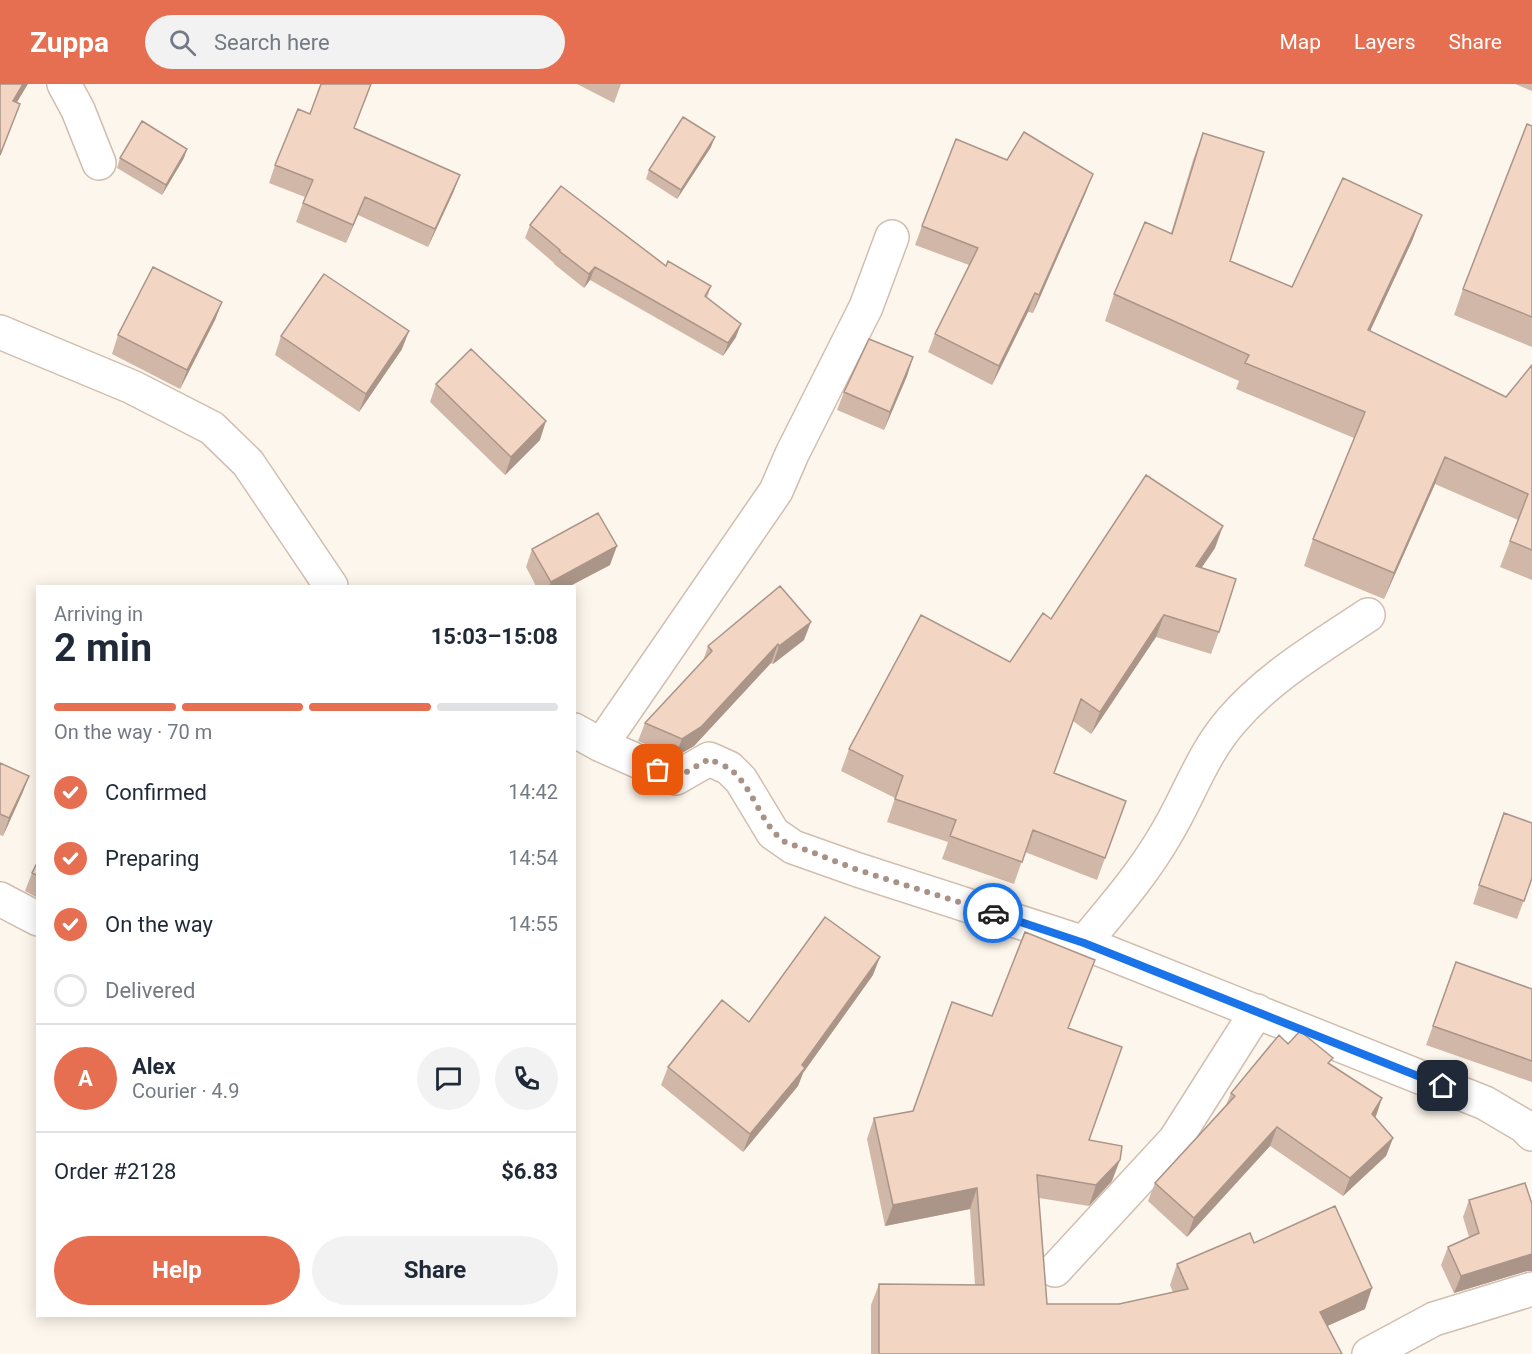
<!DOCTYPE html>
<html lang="en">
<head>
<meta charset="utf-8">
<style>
	body { margin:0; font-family:Roboto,sans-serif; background:#f2f2f3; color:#1f2937; height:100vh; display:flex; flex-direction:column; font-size:22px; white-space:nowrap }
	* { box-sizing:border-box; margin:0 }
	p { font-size:20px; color:#747a83 }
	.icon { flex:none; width:33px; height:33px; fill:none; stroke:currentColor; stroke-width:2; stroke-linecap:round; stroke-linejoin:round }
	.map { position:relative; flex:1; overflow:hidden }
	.drawer { position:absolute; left:36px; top:501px; width:540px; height:732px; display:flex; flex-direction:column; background:#fff; border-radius:0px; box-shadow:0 3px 15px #0003 }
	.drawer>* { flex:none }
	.pin { position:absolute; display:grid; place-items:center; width:51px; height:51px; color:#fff; margin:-26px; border-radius:12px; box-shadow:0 3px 9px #0006 }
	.courier { position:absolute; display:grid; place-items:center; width:60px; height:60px; margin:-30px; border:4px solid #1a73e8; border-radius:50%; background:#fff; color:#222; box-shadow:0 2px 8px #0007 }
	.summary em { font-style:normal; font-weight:700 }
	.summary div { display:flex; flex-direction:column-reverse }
	.summary { display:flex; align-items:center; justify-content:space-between; height:102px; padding:0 18px }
	h1 { font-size:39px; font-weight:700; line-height:45px }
	.bar { display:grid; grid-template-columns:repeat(4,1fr); gap:9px 6px; align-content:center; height:72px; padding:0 18px }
	.bar i { height:8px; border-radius:4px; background:#e0e1e3 }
	.bar .selected { background:#e76f51 }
	.bar p { grid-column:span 4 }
	.line { display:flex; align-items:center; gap:15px; padding:0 18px; border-top:2px solid #e0e1e3 }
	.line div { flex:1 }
	.round { display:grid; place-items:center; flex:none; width:63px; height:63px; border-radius:32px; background:#f2f2f3 }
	ol { padding:0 18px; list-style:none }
	li { display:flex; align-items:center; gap:18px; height:66px }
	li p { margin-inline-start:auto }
	li .icon { padding:6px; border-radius:50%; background:#e76f51; color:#fff; stroke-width:4 }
	li:last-child { color:#747a83 }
	li i { width:33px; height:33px; border:3px solid #e0e1e3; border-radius:50% }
	.button { display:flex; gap:12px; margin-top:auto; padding:12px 18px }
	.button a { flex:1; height:69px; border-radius:36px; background:#e76f51; color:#fff; font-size:24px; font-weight:700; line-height:69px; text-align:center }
	.button a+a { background:#f2f2f3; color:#1f2937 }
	header { display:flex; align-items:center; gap:36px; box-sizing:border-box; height:84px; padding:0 30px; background:#e76f51; color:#fff }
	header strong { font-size:28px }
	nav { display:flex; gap:33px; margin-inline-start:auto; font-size:21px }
	.search { width:420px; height:54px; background:#f2f2f3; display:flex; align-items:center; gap:15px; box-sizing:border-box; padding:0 21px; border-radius:33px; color:#747a83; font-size:22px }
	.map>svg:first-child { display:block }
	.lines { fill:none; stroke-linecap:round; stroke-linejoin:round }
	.minor-casing { stroke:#d1beb0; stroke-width:36 }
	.minor { stroke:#fff; stroke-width:33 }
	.wall { fill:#d1b7a8 }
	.shaded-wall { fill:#aa9588 }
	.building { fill:#f3d5c3; stroke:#aa9588; stroke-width:1.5 }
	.done { stroke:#a89285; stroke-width:6; stroke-dasharray:0 10.8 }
	.route { stroke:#1a73e8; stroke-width:8 }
</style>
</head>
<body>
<header>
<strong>Zuppa</strong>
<div class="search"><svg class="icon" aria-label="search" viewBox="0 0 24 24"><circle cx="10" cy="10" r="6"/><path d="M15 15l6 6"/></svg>Search here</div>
<nav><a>Map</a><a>Layers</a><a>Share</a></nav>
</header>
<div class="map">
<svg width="1532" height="1270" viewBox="0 0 1532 1270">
	<rect width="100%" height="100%" fill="#fdf6ec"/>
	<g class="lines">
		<g class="minor-casing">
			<path id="minor" d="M64 0 78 26 99 79
				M0 248 132 303 212 344 248 379 331 502
				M574 646 601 661 676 694 709 675 729 684 741 696 773 749 793 763 858 786 1084 859 1485 1019 1524 1042 1532 1050
				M601 661 776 407 792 370 866 223 892 153
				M0 815 38 835
				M1084 859C1113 824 1143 790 1166 750 1189 712 1202 670 1232 636 1270 592 1320 563 1368 531
				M1055 1186 1175 1056 1257 927
				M1369 1270 1434 1235 1532 1205"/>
		</g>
		<use href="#minor" class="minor"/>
	</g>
	<path class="wall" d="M577 0H621L614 19Z
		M1515 0H1532V7Z
		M310 30 354 44 460 91 453 109 428 163 358 131 346 159 296 138 305 113 269 99 275 81Z
		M1532 42V263L1454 231 1463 205Z
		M1203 49 1230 177 1292 203 1422 131 1412 157 1370 247 1506 313 1532 281V496L1500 483 1518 436 1435 400 1384 515 1304 482 1313 455 1354 354 1236 305 1239 297 1105 237 1114 210 1171 149 1193 76Z
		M711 63 677 115 646 95 649 86Z
		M120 74H184L162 111 117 84Z
		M1086 108 1033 229 1028 228 992 301 928 268 935 250 969 181 915 161 922 142Z
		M530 141 666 182 711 202 707 214 736 253 723 272 590 196 584 204 554 180V179L525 154Z
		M222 218 215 236 180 305 112 270 118 251Z
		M281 252 402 265 359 328 275 271Z
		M913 273 907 292 884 346 837 326 844 308Z
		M436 300 540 356 505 391 430 318Z
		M1215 464 1201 484 1219 548 1211 570 1156 553 1091 650 1073 637 1054 689 1126 717 1097 796 1025 768 1014 800 942 775 948 758 887 738 895 714 841 687 849 665 1010 578 1051 535Z
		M532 465 610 481 570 502H536L526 483Z
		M804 556 773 580 771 579 694 662 675 673 638 657 645 639 703 577 708 562Z
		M0 679 29 692 22 710 3 752 0 751Z
		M1497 747 1532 794 1517 835 1473 820Z
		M38 777V814L25 807 32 789Z
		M1095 876 1068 944 1089 1056 1112 1097 1089 1122 1039 1114 1047 1220H1119L1173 1208 1170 1201 1177 1180 1254 1159 1365 1225 1327 1242 1342 1270H871V1221L879 1200 975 1201 970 1125 885 1142 867 1055 874 1034 913 1027 992 932Z
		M1456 878 1532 905V998L1426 961Z
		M873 891 803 989 798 1002 743 1068 661 1001 668 983 749 938Z
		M1288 960 1330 980 1382 1014 1375 1034 1393 1054 1386 1072 1343 1112 1270 1062 1187 1153 1148 1117 1155 1099 1226 1021 1231 1009Z
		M1469 1116 1532 1120V1187H1527L1454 1209 1441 1181 1448 1163 1469 1153 1463 1133Z"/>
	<path class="shaded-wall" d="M23 0H28L5 38 13 17Z
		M715 53 711 63 677 115 681 106Z
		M187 65 184 74 162 111 166 101Z
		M1093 90 1086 108 1033 229 1039 211Z
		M460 91 453 109 428 163 435 145Z
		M365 113 358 131 346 159 353 141Z
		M1422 131 1412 157 1358 273 1368 246Z
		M595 183 590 196 584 204 589 190Z
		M1035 209 1028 228 992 301 999 282Z
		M222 218 215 236 180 305 187 286Z
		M741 240 736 253 723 272 728 259Z
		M409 247 402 265 359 328 366 310Z
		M913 273 907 292 884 346 890 328Z
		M546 337 540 356 505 391 511 373Z
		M1445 373 1435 400 1384 515 1394 489Z
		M1223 442 1215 464 1188 504 1196 482Z
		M617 462 610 481 570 502H549L551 498Z
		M1164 531 1156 553 1091 650 1100 628Z
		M811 538 804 556 773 580 779 562Z
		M778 560 771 579 694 662 675 673 682 655Z
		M29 692 22 710 3 752 9 734Z
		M880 873 873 891 803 989 798 1002 743 1068 750 1050 802 981Z
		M1382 1014 1376 1032 1365 1049 1372 1030Z
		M1277 1043 1270 1062 1187 1153 1194 1134Z
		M1393 1054 1386 1072 1343 1112 1350 1094Z
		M1120 1076 1112 1097 1089 1122 1096 1101Z
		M977 1104 970 1125 885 1142 893 1121Z
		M1532 1170V1187H1527L1454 1209 1461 1192Z
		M1372 1204 1365 1225 1312 1249 1320 1228Z"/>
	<path class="building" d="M0 0H23L13 17 20 20 0 71Z
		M321 0H371L354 44 460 91 435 145 365 113 353 141 303 119 313 96 275 81 298 25 310 30Z
		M683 33 715 53 681 106 649 86Z
		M142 37 187 65 166 101 120 74Z
		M1527 40 1532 42V233L1463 205Z
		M1024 48 1093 90 1039 211 1035 209 999 282 935 250 978 164 922 142 956 55 1007 76Z
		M1203 49 1264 68 1230 177 1292 203 1343 94 1422 131 1368 246 1506 313 1532 281V466L1510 457 1528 410 1445 373 1394 489 1313 455 1365 328 1245 279 1249 271 1114 210 1145 138 1172 150Z
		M561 102 666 182 668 177 711 202 705 212 741 240 728 259 595 183 589 190 559 167 560 166 530 141Z
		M153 183 222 218 187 286 118 251Z
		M324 190 409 247 366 310 281 252Z
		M869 255 913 273 890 328 844 308Z
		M471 265 546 337 511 373 436 300Z
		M1146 391 1223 442 1196 482 1236 495 1219 548 1164 531 1100 628 1081 615 1054 689 1126 717 1105 774 1033 746 1022 778 950 752 956 736 895 715 903 692 849 665 921 531 1010 578 1043 529 1051 535Z
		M598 429 617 462 551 498 532 465Z
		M780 502 811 538 779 562 778 560 701 643 682 655 645 639 712 567 708 562Z
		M0 679 29 692 9 734 0 730Z
		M1504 729 1532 739V794L1524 817 1479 801Z
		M38 777V792L32 789Z
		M825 833 880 873 802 981 805 984 750 1050 668 983 722 916 749 938Z
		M1025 848 1095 876 1068 944 1122 963 1089 1056 1122 1062 1120 1076 1096 1101 1037 1091 1047 1220H1119L1188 1205 1177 1180 1250 1149 1254 1159 1335 1122 1372 1204 1320 1228 1342 1270H879V1200L984 1201 977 1104 893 1121 874 1034 913 1027 952 918 992 932Z
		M1456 878 1532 905V977L1433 942Z
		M1300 947 1333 974 1328 979 1382 1014 1372 1030 1393 1054 1350 1094 1277 1043 1194 1134 1155 1099 1235 1012 1231 1009 1279 951 1288 960Z
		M1525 1099 1532 1120V1170L1461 1192 1448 1163 1479 1149 1469 1116Z"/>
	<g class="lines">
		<path class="done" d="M658 686 676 694 709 675C715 678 724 681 730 685 753 703 759 737 783 757L858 786 993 829"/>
		<path class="route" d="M993 829 1084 859 1443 1002"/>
	</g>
</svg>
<div class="pin" style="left:658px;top:686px;background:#ea580c"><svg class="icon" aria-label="bag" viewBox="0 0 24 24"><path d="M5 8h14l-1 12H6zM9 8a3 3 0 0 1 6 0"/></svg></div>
<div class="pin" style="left:1443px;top:1002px;background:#1f2937"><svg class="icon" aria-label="home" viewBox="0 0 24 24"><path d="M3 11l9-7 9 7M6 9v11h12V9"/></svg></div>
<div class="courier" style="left:993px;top:829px"><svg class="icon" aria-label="car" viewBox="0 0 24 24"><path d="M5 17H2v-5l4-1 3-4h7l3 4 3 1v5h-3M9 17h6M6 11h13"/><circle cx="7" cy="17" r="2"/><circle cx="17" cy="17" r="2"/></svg></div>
<section class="drawer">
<div class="summary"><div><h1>2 min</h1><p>Arriving in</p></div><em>15:03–15:08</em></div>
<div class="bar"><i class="selected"></i><i class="selected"></i><i class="selected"></i><i></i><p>On the way · 70 m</p></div>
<ol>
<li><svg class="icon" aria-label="check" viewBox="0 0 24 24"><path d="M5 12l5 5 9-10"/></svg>Confirmed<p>14:42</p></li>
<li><svg class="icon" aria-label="check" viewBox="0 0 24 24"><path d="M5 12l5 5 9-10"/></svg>Preparing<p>14:54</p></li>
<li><svg class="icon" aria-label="check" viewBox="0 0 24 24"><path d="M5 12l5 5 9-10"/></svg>On the way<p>14:55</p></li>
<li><i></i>Delivered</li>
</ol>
<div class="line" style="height:108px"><b class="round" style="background:#e76f51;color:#fff">A</b><div><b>Alex</b><p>Courier · 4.9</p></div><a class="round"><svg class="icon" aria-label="chat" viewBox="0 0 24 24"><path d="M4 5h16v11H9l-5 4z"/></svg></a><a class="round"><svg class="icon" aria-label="phone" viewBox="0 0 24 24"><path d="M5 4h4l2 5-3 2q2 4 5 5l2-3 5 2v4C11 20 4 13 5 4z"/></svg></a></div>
<div class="line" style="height:78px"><div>Order #2128</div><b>$6.83</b></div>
<div class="button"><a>Help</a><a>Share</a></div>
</section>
</div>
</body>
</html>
